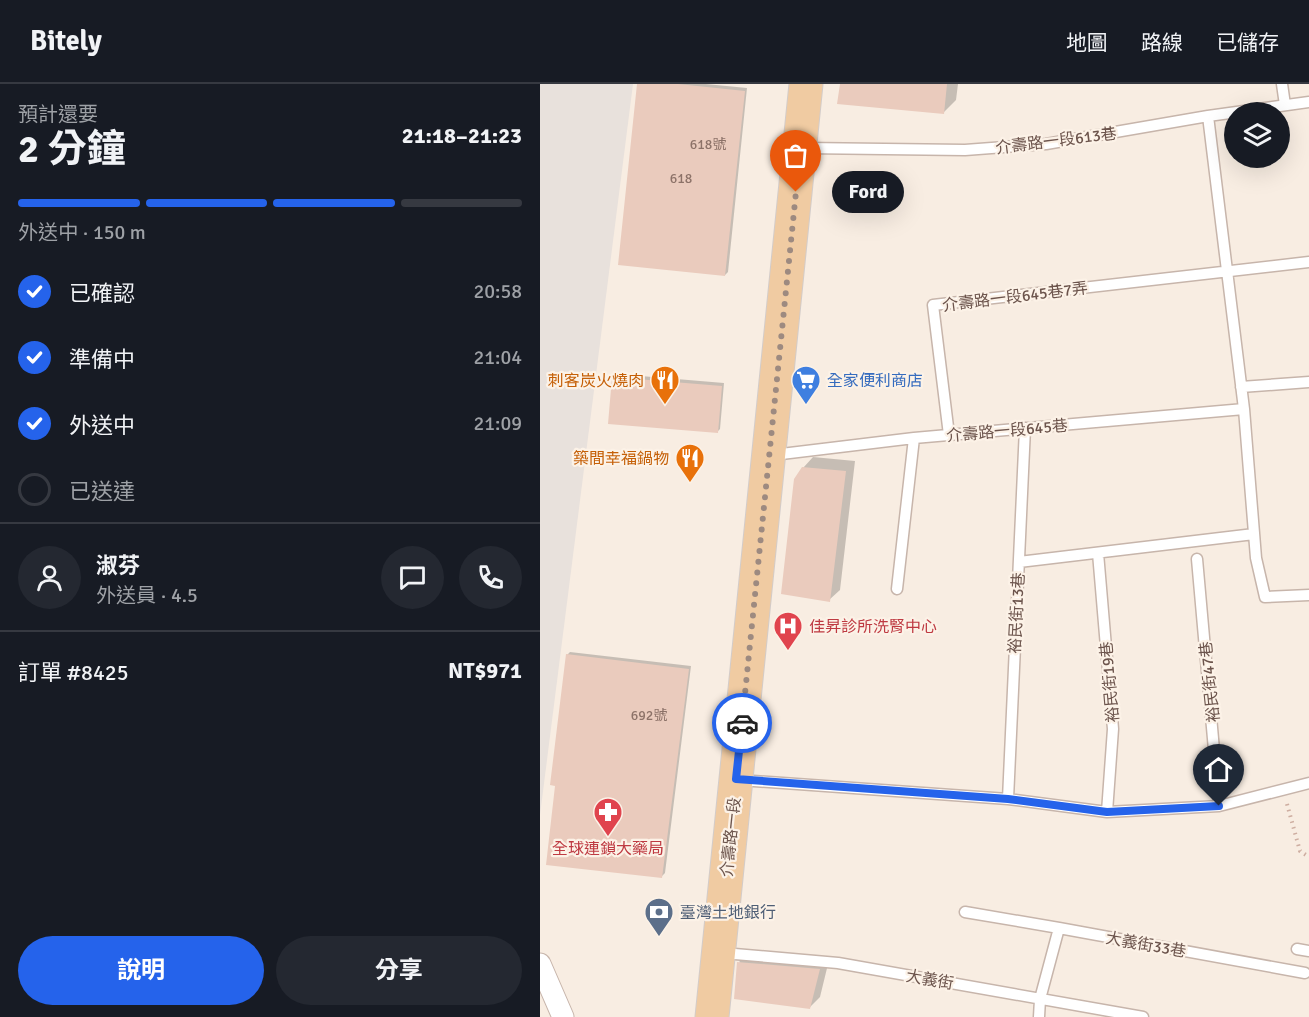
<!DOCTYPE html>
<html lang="zh-TW">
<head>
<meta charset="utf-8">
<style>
	body { margin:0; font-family:Signika,"Noto Sans TC",sans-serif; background:#242831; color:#f1f3f6; height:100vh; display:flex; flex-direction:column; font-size:22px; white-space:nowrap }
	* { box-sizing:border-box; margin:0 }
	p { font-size:20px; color:#9ea1a6 }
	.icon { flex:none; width:33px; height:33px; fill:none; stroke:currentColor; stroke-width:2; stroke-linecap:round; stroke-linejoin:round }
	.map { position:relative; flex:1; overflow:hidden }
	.sheet { display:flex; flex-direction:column; background:#171b24; width:540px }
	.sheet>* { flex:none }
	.controls { position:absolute; left:684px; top:18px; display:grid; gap:12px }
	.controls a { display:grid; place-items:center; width:66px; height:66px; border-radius:50%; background:#171b24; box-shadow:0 6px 24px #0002; font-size:30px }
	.pin { position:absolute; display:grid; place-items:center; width:51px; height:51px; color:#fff; margin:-62px -26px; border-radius:50% 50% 50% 0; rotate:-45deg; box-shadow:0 0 6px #0007 }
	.pin .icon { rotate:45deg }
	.courier { position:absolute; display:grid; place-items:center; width:60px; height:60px; margin:-30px; border:4px solid #2563eb; border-radius:50%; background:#fff; color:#222; box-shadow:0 2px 8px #0007 }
	.bubble { position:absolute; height:42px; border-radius:21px; background:#171b24; box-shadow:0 6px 24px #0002; font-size:20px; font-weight:700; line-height:42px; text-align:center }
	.summary em { font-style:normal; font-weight:700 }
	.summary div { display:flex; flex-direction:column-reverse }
	.summary { display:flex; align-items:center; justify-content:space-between; height:102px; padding:0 18px }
	h1 { font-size:39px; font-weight:700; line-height:45px }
	.bar { display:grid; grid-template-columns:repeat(4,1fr); gap:9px 6px; align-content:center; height:72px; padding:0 18px }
	.bar i { height:8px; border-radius:4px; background:#363941 }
	.bar .current { background:#2563eb }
	.bar p { grid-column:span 4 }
	.line { display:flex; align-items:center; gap:15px; padding:0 18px; border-top:2px solid #363941 }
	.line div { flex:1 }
	.round { display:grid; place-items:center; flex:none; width:63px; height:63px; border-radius:32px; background:#242831 }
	ol { padding:0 18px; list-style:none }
	li { display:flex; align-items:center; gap:18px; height:66px }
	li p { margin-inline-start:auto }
	li .icon { padding:6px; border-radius:50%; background:#2563eb; color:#fff; stroke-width:4 }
	li:last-child { color:#9ea1a6 }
	li i { width:33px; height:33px; border:3px solid #363941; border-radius:50% }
	.cta { display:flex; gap:12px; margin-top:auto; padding:12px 18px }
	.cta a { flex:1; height:69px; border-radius:36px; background:#2563eb; color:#fff; font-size:24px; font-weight:700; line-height:69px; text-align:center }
	.cta a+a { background:#242831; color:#f1f3f6 }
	header { display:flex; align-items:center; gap:36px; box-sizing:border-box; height:84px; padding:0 30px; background:#171b24; border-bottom:2px solid #363941 }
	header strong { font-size:28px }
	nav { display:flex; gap:33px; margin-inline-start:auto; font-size:21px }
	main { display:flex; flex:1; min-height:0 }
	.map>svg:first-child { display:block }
	.industrial { fill:#e8e1dc }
	.shadow { fill:#0003 }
	.building { fill:#eacbbd }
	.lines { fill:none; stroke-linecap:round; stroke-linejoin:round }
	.service-casing { stroke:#c7b5ab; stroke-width:13 }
	.minor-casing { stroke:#c7b5ab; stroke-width:23 }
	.primary-casing { stroke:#d3ccc9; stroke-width:35 }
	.path { stroke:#ceaea1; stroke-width:4; stroke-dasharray:1.5 4.5; stroke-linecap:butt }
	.service { stroke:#fff; stroke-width:10 }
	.minor { stroke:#fff; stroke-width:21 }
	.primary { stroke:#f0cba2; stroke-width:33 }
	.done { stroke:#9d8a80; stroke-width:6; stroke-dasharray:0 10.8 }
	.route { stroke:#2563eb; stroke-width:8 }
	.labels { text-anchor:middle; stroke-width:4.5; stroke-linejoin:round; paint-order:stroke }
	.number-label { font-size:14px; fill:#8c7268 }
	.street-label { font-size:16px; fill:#6c544c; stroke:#fcf2e7 }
	.food-label { font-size:16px; fill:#c56008; stroke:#fcf2e7; text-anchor:end }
	.shop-label { font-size:16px; fill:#366cbe; stroke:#fcf2e7; text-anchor:start }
	.health-label { font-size:16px; fill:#be3a42; stroke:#fcf2e7; text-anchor:start }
	.service-label { font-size:16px; fill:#4e5e75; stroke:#fcf2e7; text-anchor:start }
</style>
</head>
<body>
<header>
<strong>Bitely</strong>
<nav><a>地圖</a><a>路線</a><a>已儲存</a></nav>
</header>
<main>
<section class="sheet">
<div class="summary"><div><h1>2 分鐘</h1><p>預計還要</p></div><em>21:18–21:23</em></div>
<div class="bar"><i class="current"></i><i class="current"></i><i class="current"></i><i></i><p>外送中 · 150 m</p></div>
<ol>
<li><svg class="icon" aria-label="check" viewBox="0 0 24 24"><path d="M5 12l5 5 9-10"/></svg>已確認<p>20:58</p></li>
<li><svg class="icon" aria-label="check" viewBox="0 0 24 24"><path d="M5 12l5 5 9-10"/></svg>準備中<p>21:04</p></li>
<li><svg class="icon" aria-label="check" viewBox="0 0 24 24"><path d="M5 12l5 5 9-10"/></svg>外送中<p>21:09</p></li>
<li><i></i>已送達</li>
</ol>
<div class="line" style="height:108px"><a class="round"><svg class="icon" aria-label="person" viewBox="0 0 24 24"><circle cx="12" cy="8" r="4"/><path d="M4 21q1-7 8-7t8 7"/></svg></a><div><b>淑芬</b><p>外送員 · 4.5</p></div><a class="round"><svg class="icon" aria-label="chat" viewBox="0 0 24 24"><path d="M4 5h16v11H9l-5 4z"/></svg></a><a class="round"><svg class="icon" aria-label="phone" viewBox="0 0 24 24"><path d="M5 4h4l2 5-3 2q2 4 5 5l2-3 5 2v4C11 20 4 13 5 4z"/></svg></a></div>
<div class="line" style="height:78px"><div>訂單 #8425</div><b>NT$971</b></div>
<div class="cta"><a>說明</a><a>分享</a></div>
</section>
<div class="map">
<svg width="769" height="933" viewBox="0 0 769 933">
	<rect width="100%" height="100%" fill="#f8ede2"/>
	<path class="industrial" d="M0 0H93L0 731Z"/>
	<path class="shadow" d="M98 0H166L207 4 188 188 185 191Z
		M301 0H418L416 16 403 29Z
		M77 290 184 299 180 345 177 348 74 293Z
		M273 373 315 377 300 506 289 516 263 384Z
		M30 568 151 582 125 789 122 792 17 700 27 571Z
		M209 868 289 876 280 913 270 923 199 878Z"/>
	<path class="building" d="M97 0H138L205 7 185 192 78 181Z
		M300 0H407L404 30 297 20Z
		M72 293 182 302 178 349 68 340Z
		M262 383 306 387 290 518 241 510 254 395Z
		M26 570 149 585 122 794 6 781 15 702 10 701Z
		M197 878 280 885 270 925 194 915Z"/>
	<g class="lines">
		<g class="service-casing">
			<path id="service" d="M742 0 745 21
				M668 32 704 325 716 474 725 513 769 511
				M264 64 425 66 506 60 668 32 769 18
				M701 303 769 298
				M409 351 393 221 769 178
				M233 371 374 354 704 325
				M558 469 573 645 567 728
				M657 475 679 722
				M479 478 714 450
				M357 505 374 354
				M200 696 468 715 567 728 679 722 769 699
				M468 715 485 344
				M425 828 519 844
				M757 865 769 867
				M183 869 298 879 603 933
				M499 933 500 915 519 844 765 889"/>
		</g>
		<g class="minor-casing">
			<path id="minor" d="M0 880 23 933"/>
		</g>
		<g class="primary-casing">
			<path id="primary" d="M172 933 266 0"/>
		</g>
		<path class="path" d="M747 720 760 767 769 773"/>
		<use href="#service" class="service"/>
		<use href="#minor" class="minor"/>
		<use href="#primary" class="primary"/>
	</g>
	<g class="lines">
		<path class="done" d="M202 639 256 108"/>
		<path class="route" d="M202 639 196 695 468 715 567 728 679 722"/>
	</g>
	<defs>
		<g id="restaurant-pin" transform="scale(1.5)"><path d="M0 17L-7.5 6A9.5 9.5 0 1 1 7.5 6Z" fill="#e8710a" stroke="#fcf2e7"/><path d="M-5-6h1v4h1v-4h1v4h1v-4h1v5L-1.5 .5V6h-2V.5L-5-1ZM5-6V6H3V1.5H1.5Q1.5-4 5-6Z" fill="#fff"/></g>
		<g id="supermarket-pin" transform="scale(1.5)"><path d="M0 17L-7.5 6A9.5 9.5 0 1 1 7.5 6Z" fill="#3f7fe0" stroke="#fcf2e7"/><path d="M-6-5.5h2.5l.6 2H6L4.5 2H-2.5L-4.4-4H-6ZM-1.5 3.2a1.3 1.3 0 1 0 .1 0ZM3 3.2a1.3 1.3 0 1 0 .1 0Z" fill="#fff"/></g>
		<g id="hospital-pin" transform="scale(1.5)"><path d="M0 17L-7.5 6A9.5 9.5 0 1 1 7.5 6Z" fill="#e0444e" stroke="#fcf2e7"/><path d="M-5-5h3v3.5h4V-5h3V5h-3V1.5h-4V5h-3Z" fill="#fff"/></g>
		<g id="pharmacy-pin" transform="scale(1.5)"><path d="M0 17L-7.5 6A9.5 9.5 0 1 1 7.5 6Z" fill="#e0444e" stroke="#fcf2e7"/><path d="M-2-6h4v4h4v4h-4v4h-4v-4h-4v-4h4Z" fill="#fff"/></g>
		<g id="bank-pin" transform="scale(1.5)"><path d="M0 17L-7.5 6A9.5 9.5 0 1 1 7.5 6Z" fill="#5c6f8a" stroke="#fcf2e7"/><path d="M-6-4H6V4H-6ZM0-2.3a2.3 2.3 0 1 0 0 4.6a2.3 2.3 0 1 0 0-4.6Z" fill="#fff"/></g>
	</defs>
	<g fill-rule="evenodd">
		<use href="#restaurant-pin" x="125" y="296"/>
		<use href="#supermarket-pin" x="266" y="296"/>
		<use href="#restaurant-pin" x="150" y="374"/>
		<use href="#hospital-pin" x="248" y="542"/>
		<use href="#pharmacy-pin" x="68" y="728"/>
		<use href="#bank-pin" x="119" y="828"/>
	</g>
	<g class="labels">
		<g class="number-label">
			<text x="168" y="65">618號</text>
			<text x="141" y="99">618</text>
			<text x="109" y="636">692號</text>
		</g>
		<g class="street-label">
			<text transform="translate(516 56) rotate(-7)" y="6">介壽路一段613巷</text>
			<text transform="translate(475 212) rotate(-7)" y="6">介壽路一段645巷7弄</text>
			<text transform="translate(467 346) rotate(-5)" y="6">介壽路一段645巷</text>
			<text transform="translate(476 529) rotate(-87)" y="6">裕民街13巷</text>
			<text transform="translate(569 598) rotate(-95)" y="6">裕民街19巷</text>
			<text transform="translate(669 598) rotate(-96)" y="6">裕民街47巷</text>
			<text transform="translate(190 753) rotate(-84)" y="6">介壽路一段</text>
			<text transform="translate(606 860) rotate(10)" y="6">大義街33巷</text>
			<text transform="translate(390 895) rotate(10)" y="6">大義街</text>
		</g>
		<g class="food-label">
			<text x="104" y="302">刺客炭火燒肉</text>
			<text x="129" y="380">築間幸福鍋物</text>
		</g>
		<g class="shop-label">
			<text x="287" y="302">全家便利商店</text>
		</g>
		<g class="health-label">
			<text x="269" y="548">佳昇診所洗腎中心</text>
			<text x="68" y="770" text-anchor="middle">全球連鎖大藥局</text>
		</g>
		<g class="service-label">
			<text x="140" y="834">臺灣土地銀行</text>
		</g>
	</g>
</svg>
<div class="controls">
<a><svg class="icon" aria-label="layers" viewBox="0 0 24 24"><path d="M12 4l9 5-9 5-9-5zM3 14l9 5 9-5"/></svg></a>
</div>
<div class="pin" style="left:256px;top:108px;background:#ea580c"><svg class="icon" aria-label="bag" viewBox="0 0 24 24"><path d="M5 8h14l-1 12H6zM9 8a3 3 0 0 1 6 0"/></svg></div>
<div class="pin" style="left:679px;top:722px;background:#1f2937"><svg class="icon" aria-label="home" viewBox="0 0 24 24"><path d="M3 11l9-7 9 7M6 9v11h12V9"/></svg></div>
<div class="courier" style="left:202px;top:639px"><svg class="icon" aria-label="car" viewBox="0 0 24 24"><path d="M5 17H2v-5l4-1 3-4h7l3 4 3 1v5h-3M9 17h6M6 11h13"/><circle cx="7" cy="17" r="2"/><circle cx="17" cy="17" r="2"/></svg></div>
<div class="bubble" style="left:292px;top:87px;width:72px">Ford</div>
</div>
</main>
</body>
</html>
